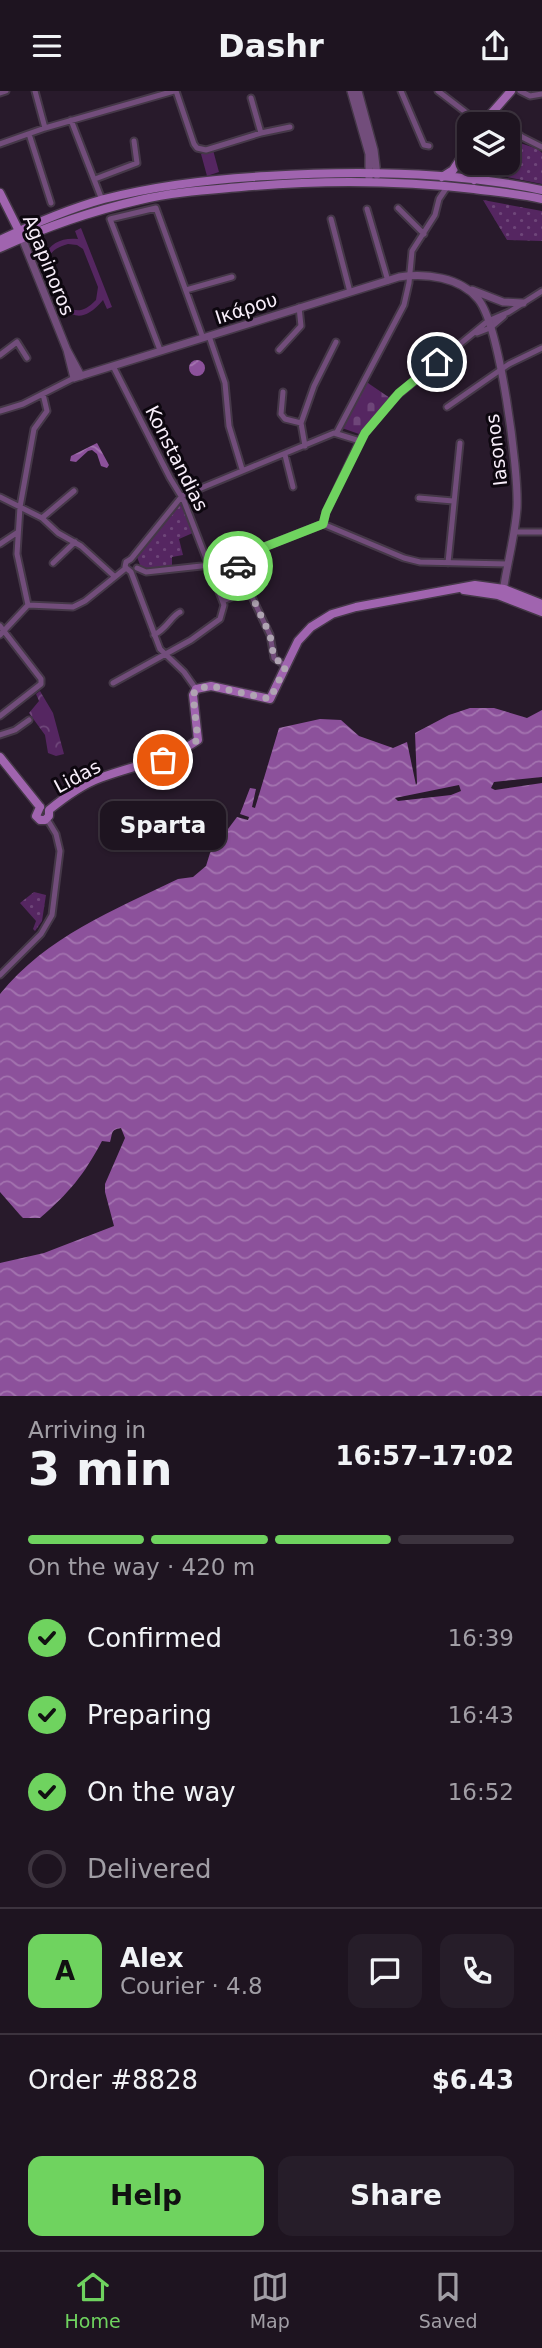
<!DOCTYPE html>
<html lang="en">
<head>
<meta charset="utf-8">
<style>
	body { margin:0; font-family:"DejaVu Sans",sans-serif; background:#261d29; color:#f1f3f6; height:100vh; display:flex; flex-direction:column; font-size:26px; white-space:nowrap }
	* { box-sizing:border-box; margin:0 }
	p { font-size:23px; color:#a19ea5 }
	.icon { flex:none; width:38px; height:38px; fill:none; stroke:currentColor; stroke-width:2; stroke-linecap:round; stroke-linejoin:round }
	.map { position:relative; height:1305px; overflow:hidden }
	.details { display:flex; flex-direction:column; background:#1e1420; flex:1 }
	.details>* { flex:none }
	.buttons { position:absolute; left:457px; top:21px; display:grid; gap:14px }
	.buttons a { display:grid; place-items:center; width:63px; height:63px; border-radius:14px; background:#1e1420; box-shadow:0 2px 5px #0004,0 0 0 2px #3c333e; font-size:35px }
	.pin { position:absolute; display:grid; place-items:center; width:60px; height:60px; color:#fff; margin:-30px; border:4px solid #fff; border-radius:50%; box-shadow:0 2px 7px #0007 }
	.courier { position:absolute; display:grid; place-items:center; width:70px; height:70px; margin:-35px; border:5px solid #6fd35f; border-radius:50%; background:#fff; color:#222; box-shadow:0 2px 9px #0007 }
	.bubble { position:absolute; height:49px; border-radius:14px; background:#1e1420; box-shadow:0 2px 5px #0004,0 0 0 2px #3c333e; font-size:23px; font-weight:600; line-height:49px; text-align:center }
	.summary em { font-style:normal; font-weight:600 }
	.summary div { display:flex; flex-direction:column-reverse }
	.summary { display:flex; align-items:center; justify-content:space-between; height:119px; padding:0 28px }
	h1 { font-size:46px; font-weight:600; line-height:52px }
	.bar { display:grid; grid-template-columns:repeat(4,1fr); gap:10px 7px; align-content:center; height:84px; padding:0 28px }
	.bar i { height:9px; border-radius:5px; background:#3c333e }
	.bar .current { background:#6fd35f }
	.bar p { grid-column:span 4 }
	.line { display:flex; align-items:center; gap:18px; padding:0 28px; border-top:2px solid #3c333e }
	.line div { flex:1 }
	.round { display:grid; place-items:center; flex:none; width:74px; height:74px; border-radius:14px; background:#261d29 }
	ol { padding:0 28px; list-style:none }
	li { display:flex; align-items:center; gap:21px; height:77px }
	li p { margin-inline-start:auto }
	li .icon { padding:7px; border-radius:50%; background:#6fd35f; color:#111; stroke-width:4 }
	li:last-child { color:#a19ea5 }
	li i { width:38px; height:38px; border:4px solid #3c333e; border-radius:50% }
	.cta { display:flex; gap:14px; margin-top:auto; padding:14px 28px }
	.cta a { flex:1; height:80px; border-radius:14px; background:#6fd35f; color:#111; font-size:28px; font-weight:600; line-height:80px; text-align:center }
	.cta a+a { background:#261d29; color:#f1f3f6 }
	header { display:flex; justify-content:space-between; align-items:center; height:91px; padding:0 28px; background:#1e1420; font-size:32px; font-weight:600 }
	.tabs { display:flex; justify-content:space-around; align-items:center; height:98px; border-top:2px solid #3c333e; background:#1e1420; font-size:19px; color:#a19ea5 }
	.tabs a { display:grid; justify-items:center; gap:4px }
	.tabs .current { color:#6fd35f }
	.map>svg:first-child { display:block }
	.grass { fill:url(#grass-dots) }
	.forest { fill:url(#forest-crowns) }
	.cemetery { fill:url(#cemetery-stones) }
	.garden { fill:#552661; fill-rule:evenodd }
	.water { fill:url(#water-waves) }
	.pier { fill:#281a2b }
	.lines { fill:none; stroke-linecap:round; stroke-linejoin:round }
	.minor-casing { stroke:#453848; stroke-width:9 }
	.tertiary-casing { stroke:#453848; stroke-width:10 }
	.secondary-casing { stroke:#453848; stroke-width:11 }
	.minor { stroke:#724d7b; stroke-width:5 }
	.tertiary { stroke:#724d7b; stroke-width:7 }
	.secondary { stroke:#a064af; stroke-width:8 }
	.done { stroke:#afa4b2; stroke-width:7; stroke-dasharray:0 12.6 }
	.route { stroke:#6fd35f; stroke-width:9 }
	.labels { text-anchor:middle; stroke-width:6; stroke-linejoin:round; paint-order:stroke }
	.street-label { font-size:19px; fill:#f8eefa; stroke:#0d070f }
</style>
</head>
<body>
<header><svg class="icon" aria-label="menu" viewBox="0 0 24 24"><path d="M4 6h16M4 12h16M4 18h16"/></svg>Dashr<svg class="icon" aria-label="share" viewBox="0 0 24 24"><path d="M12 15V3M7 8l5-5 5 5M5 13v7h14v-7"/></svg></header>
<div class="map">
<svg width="542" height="1305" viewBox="0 0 542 1305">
	<defs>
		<pattern id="grass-dots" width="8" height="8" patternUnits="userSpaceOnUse" patternTransform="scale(1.75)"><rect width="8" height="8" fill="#552661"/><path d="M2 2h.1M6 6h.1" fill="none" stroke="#6e4679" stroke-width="1.8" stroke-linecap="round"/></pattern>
		<pattern id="forest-crowns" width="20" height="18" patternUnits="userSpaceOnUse" patternTransform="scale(1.75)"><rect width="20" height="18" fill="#552661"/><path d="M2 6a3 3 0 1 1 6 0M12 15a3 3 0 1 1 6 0" fill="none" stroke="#6e4679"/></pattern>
		<pattern id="cemetery-stones" width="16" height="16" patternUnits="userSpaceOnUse" patternTransform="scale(1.75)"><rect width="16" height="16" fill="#552661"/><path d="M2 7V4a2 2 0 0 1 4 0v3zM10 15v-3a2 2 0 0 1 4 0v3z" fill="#6e4679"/></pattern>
		<pattern id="water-waves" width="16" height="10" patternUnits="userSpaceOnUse" patternTransform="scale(1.75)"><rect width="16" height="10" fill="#8c519b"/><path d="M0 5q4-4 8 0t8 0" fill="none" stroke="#a373af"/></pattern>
	</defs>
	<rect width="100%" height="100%" fill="#281a2b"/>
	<path class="grass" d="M508 48 538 58 542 62V93L472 79V72H508Z
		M483 109 542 120V150L507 149Z
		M181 413 195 441 179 448 183 464 172 466V475L142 479 137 466Z
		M34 801 46 804 42 830 35 840 33 838 36 830 20 812Z"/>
	<path class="forest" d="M40 600 53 622 64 663 56 665 48 662 45 644 29 622 39 610 36 603Z"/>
	<path class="cemetery" d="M365 290 390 307 364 341 359 343 342 337Z"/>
	<path class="garden" d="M213 59 219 81 207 85 201 63Z
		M81 137 112 216 107 218 103 209C67 252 53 196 43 170 47 153 61 146 78 148L75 140ZM68 153 77 154 83 158 98 196 96 209C66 240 57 193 49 172 48 161 57 156 68 153Z"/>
	<path class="water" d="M189 277a8 8 0 1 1 16 0a8 8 0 1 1-16 0Z
		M97 352 109 374 107 377 101 375 97 363 92 359 88 360 76 371 70 370 71 365Z
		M470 617H494L527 627 542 619V1305H0V1172L44 1162 114 1135 105 1101V1093L125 1047 121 1037C110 1039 113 1042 110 1051L102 1050C84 1084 69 1102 40 1127H23L20 1124 0 1101V903C46 846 114 819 178 788L193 786 206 775 210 762 237 726 248 729 249 726 240 723 250 697 256 698 252 716 255 717 279 637 320 628 341 629 359 645 393 657 407 651 416 694 417 692 415 642 449 624Z"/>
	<path class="pier" d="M542 686V692L495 699 491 697 494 691Z
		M459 694 461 700 451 704 398 710 395 707Z"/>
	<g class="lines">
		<g class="minor-casing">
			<path id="minor" d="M35 0 45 37
				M176 0 194 53 197 57 206 59 261 42 290 36
				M401 0 424 54 429 55
				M438 0 481 33
				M520 0 530 5 542 3
				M0 2 6 0
				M251 7 261 42
				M494 20 506 33
				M71 29 102 109
				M508 35 522 46 542 56
				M29 43 51 112
				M0 53 45 37 174 0
				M95 88 137 72 134 50
				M398 117 424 143
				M367 118 388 190
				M331 128 350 201
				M186 199 232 186
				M477 242 490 237 504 225
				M209 245 225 292 229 335 242 378
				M160 259 110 128 156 117 203 247
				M279 259 301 235 299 216
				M0 264 17 251 27 267
				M283 301 281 323 285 328 301 332
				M447 316 509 273 542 257
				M0 320 23 313 74 287
				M337 341 404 214 409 192 412 160 435 124 439 108 447 96
				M305 355 301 332 314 295 336 251
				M285 364 293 396
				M0 406 42 427 58 442 81 455 114 485
				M419 407 453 410
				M42 427 74 400
				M323 433 326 421 361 347 394 307 488 230 509 221 542 200
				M514 441H542
				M0 453 18 441
				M234 468 270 544 274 567 286 575
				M53 472 75 451
				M448 472 460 352
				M137 477 146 481 220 473 323 433 404 467 420 471 507 473
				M131 481 125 476 126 471 131 468 182 405 334 342 360 350
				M131 481 160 558 184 581 196 598
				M223 510 250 498
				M28 514 17 463 20 416 34 338 47 320 43 303
				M0 535 41 588V593L0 625
				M0 544 28 514 73 516 85 510 126 477
				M154 544C168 537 171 525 180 521
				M113 592 191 549 220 528 224 514 184 410 170 387 113 275
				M0 644 15 639 29 629
				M0 884 41 843 52 824 60 760 56 743 47 728"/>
		</g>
		<g class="tertiary-casing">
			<path id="tertiary" d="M351 0 369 63V89
				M358 0 374 59 377 84
				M22 147 67 259 81 285
				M472 199 503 211 523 212
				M67 259 74 287 399 186C426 182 460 186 478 208 500 234 519 381 517 417 515 445 507 473 503 501"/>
		</g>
		<g class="secondary-casing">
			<path id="secondary" d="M482 33 511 0
				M465 65C463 77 464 82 474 89
				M442 86 453 79 469 55
				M0 102 21 144
				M0 149C33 133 68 118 104 108 158 94 211 88 267 85 359 79 452 80 542 99
				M0 157C45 136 92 120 140 109 173 101 207 99 241 96 319 89 395 89 474 98 497 101 520 103 542 108
				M464 499 498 504 542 521
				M0 666 40 716
				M40 716 36 725 40 729H45L49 725V719C65 706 81 694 100 687 134 674 168 670 198 649L193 604 196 598 211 595 270 608 298 550 311 536 332 523 356 516 475 494 504 498 542 513"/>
		</g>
		<use href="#minor" class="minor"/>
		<use href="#tertiary" class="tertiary"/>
		<use href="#secondary" class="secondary"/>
	</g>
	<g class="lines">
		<path class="done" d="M163 669 198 649 193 604 196 598 211 595 270 608 286 575 274 567 270 544 238 475"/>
		<path class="route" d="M238 475 234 468 323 433 326 421 365 342 399 302 437 271"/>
	</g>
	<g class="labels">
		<g class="street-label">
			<text transform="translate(49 174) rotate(68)" y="7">Agapinoros</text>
			<text transform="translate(246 217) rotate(-18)" y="7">Ικάρου</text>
			<text transform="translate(496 359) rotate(-97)" y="7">Iasonos</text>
			<text transform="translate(177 367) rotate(63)" y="7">Konstandias</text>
			<text transform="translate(77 685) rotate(-28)" y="7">Lidas</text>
		</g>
	</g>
</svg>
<div class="buttons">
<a><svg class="icon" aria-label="layers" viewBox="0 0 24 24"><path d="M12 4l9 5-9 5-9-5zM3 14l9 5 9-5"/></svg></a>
</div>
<div class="pin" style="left:163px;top:669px;background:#ea580c"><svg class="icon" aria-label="bag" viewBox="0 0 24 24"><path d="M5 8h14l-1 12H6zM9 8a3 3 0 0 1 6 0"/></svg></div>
<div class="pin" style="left:437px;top:271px;background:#1f2937"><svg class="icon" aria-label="home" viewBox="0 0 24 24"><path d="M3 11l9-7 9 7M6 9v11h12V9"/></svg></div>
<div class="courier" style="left:238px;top:475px"><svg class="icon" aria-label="car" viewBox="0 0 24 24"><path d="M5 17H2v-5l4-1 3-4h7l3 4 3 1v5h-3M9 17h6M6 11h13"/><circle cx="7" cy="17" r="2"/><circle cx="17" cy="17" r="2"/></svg></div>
<div class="bubble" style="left:100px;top:710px;width:126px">Sparta</div>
</div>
<section class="details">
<div class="summary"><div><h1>3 min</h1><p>Arriving in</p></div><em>16:57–17:02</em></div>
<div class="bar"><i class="current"></i><i class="current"></i><i class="current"></i><i></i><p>On the way · 420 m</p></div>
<ol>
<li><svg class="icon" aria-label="check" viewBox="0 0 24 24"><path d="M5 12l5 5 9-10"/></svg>Confirmed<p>16:39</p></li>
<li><svg class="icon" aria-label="check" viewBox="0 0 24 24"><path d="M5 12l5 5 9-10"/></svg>Preparing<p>16:43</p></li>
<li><svg class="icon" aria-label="check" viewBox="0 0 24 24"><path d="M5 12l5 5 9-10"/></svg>On the way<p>16:52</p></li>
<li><i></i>Delivered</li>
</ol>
<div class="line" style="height:126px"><b class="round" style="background:#6fd35f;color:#111">A</b><div><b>Alex</b><p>Courier · 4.8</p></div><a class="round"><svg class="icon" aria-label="chat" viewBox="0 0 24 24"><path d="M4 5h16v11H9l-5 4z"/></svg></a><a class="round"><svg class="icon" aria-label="phone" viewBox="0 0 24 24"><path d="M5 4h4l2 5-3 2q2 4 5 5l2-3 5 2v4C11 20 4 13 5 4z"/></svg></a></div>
<div class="line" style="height:91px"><div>Order #8828</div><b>$6.43</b></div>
<div class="cta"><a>Help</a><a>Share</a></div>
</section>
<nav class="tabs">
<a class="current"><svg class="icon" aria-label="home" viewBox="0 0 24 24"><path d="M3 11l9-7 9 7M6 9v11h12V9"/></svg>Home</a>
<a><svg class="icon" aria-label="map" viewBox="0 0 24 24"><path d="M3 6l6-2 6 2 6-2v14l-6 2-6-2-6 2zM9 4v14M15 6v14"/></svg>Map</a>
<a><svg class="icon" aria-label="saved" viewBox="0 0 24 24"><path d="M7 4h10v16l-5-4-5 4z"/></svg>Saved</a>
</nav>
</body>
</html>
